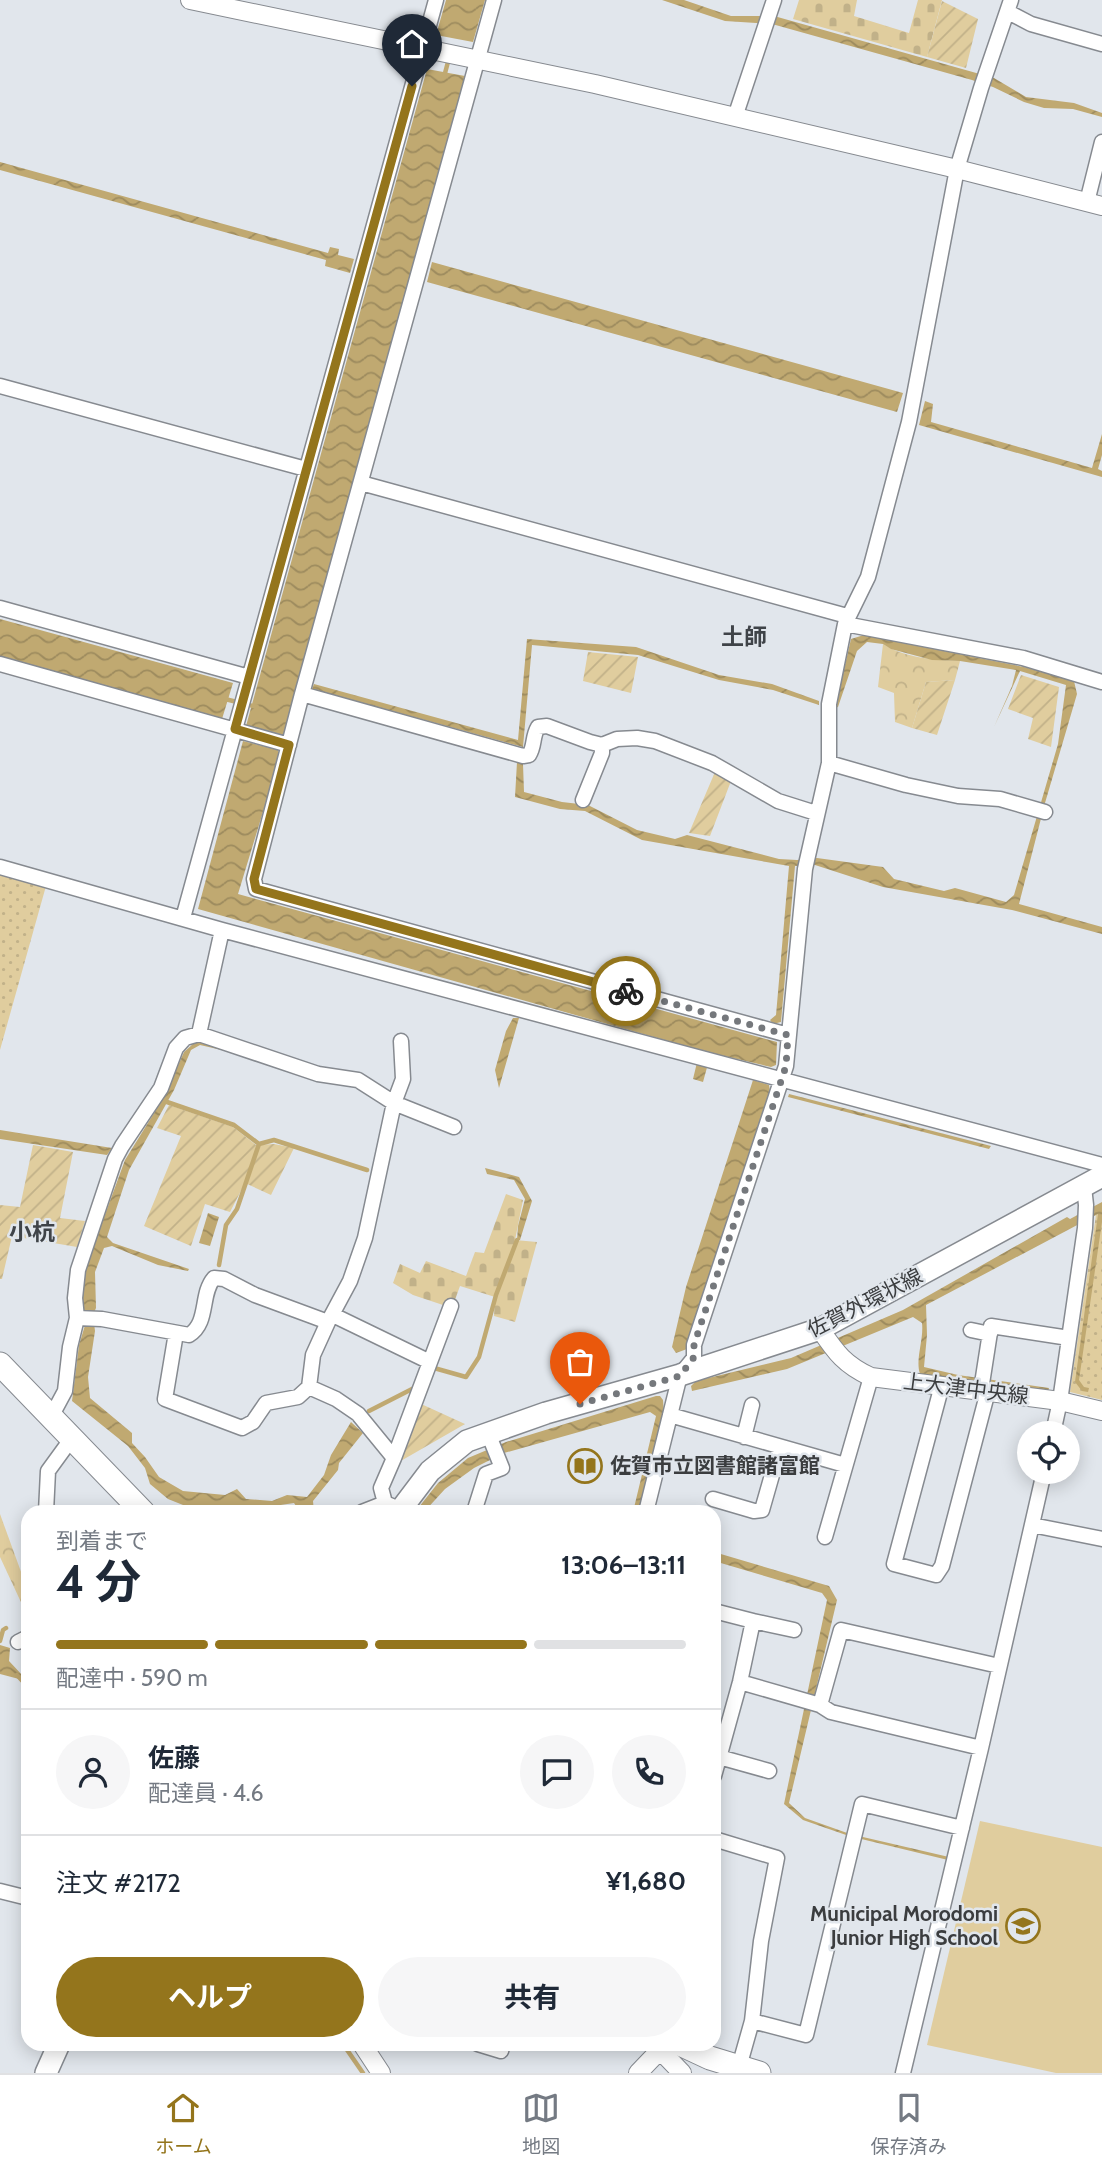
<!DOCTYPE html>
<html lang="ja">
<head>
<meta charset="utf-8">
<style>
	body { margin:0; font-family:Cabin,"Noto Sans JP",sans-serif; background:#f6f6f7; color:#1f2937; height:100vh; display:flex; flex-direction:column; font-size:26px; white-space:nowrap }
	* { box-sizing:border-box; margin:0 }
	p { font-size:23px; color:#747a83 }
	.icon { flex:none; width:38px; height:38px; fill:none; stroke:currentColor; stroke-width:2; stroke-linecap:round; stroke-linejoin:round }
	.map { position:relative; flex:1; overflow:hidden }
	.side { position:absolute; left:21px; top:1505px; width:700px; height:546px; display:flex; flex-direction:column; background:#fff; border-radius:21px; box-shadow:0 4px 18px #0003 }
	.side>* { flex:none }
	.fabs { position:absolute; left:1017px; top:1421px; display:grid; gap:14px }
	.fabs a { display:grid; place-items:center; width:63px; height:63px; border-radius:50%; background:#fff; box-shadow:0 4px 18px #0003; font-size:35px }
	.pin { position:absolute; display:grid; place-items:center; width:60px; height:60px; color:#fff; margin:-72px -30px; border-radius:50% 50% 50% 0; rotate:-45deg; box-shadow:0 0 7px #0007 }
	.pin .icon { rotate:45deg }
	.courier { position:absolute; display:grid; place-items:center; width:70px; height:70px; margin:-35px; border:5px solid #94751c; border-radius:50%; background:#fff; color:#222; box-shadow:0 2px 9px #0007 }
	.headline em { font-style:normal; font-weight:700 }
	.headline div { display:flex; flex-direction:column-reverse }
	.headline { display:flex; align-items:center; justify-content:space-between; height:119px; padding:0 35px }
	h1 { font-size:46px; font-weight:700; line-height:52px }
	.bar { display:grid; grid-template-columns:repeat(4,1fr); gap:10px 7px; align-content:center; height:84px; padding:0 35px }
	.bar i { height:9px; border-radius:5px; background:#e0e1e3 }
	.bar .on { background:#94751c }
	.bar p { grid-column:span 4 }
	.line { display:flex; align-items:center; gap:18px; padding:0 35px; border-top:2px solid #e0e1e3 }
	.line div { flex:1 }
	.round { display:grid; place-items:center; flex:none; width:74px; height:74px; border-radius:37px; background:#f6f6f7 }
	.button { display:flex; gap:14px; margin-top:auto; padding:14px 35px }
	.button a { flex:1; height:80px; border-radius:42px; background:#94751c; color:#fff; font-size:28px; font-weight:700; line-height:80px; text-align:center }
	.button a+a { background:#f6f6f7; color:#1f2937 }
	.tab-bar { display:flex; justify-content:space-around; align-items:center; height:98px; border-top:2px solid #e0e1e3; background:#fff; font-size:19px; color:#747a83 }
	.tab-bar a { display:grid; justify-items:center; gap:4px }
	.tab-bar .on { color:#94751c }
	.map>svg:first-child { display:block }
	.grass { fill:#e0cd9e }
	.forest { fill:url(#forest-crowns) }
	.cemetery { fill:url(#cemetery-stones) }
	.park { fill:url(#park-dots) }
	.garden { fill:url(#garden-furrows) }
	.water { fill:url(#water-waves) }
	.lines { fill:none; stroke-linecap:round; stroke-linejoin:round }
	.stream { stroke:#c0a971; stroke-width:4.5 }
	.minor-casing { stroke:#868a90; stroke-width:17 }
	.tertiary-casing { stroke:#868a90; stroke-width:20 }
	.primary-casing { stroke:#868a90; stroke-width:24 }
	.trunk-casing { stroke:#868a90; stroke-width:25 }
	.minor { stroke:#fff; stroke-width:14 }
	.tertiary { stroke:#fff; stroke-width:18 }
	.primary { stroke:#fff; stroke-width:21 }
	.trunk { stroke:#fff; stroke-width:23 }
	.done { stroke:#75787c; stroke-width:7; stroke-dasharray:0 12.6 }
	.route { stroke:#94751c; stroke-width:9 }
	.labels { text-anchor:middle; stroke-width:5; stroke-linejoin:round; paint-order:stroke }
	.street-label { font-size:21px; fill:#3b3d3f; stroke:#e1e6ec }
	.poi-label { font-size:21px; font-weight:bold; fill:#3b3d3f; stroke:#e1e6ec; text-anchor:start }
	.neighbourhood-label { font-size:23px; font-weight:bold; fill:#3f4348; stroke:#e1e6ec }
</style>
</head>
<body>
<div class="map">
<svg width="1102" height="2073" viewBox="0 0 1102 2073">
	<defs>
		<pattern id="forest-crowns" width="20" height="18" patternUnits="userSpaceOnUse" patternTransform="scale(1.75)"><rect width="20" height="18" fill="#e0cd9e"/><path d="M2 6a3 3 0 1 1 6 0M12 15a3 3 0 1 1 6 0" fill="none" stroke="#c1b189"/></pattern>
		<pattern id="cemetery-stones" width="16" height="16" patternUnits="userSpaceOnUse" patternTransform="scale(1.75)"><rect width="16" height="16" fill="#e0cd9e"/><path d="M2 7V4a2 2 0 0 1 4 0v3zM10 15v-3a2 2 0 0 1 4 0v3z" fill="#c1b189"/></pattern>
		<pattern id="park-dots" width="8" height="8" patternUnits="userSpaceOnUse" patternTransform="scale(1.75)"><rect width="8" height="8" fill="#e0cd9e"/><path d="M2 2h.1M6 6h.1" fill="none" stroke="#c1b189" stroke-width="1.8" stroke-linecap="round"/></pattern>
		<pattern id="garden-furrows" width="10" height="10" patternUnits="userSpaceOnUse" patternTransform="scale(1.75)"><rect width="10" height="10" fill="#e0cd9e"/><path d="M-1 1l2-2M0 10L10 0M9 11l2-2" fill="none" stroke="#c1b189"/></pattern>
		<pattern id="water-waves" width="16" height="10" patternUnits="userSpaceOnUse" patternTransform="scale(1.75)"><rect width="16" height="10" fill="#c0a971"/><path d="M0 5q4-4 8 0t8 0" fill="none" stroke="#9d8b5e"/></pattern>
	</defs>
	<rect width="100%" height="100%" fill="#e1e6ec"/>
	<path class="grass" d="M980 1821 1102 1847V2073H1056L927 2045Z"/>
	<path class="forest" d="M883 644C905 658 935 660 960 661L955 680 926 682 912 728 895 722 894 693 878 687Z
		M0 1514 28 1591V1612L26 1613 0 1557Z"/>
	<path class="cemetery" d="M799 0H857L854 16 909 33 918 0H942L927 57 793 19Z
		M506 1194 523 1200 515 1240 537 1242 515 1322 494 1316 495 1297 460 1286 452 1308 413 1295 393 1283 400 1264 420 1273 426 1261 466 1276 475 1252 484 1253Z"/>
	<path class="park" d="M0 873 46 886 0 1050Z
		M1102 1211V1400L1070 1392 1096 1215Z"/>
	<path class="garden" d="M942 1 978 19 966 68 927 57Z
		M588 652 638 657 631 693 583 681Z
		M1021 675 1059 687 1051 747 1028 739 1033 718 1008 709Z
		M955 680 937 735 912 728 926 682Z
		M715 772 731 781 710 836 689 833Z
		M169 1105 233 1127 256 1145 274 1144 294 1148 271 1195 245 1183 230 1212 205 1204 191 1246 144 1226 181 1136 157 1128Z
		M33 1145 73 1152 60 1218 85 1221 77 1247 12 1236 2 1279H0V1205L20 1207Z
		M419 1403 465 1424 399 1462Z"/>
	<path class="water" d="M446 0H485L473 42 436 35Z
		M662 0H684L731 16H774L994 78 1026 97 1074 103 1102 113V117L1073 109 1044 108 1024 102 993 87 972 80 772 24 725 21Z
		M427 69 465 76 285 737 246 726Z
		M0 162 328 253 330 247 339 249 338 255 354 259 350 273 325 266 326 260 0 170Z
		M432 262 903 393 897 412 427 282Z
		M925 401 933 404 931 422 1092 468 1102 434V455L1098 469 1102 471V477L919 425Z
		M0 619 233 683 222 719 0 657Z
		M864 635 1024 667 1074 681 1077 694 1045 803 1019 904 1102 927V934L1012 910 883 887 815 865 795 866 781 1022 773 1024 770 1020 776 1015 789 866 642 840 585 811 560 809 515 797 517 762 523 764 524 792 562 802 588 805 637 830 675 839 687 835 779 859 797 860 817 858 883 867 894 879 944 891 955 888 1006 902 1014 895 1058 744 1066 685 1020 671 994 727 1012 686 1016 670 960 661 932 660 891 649 883 644 867 642 857 651 838 707 835 708 851 639Z
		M527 639 636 647 719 675 772 684 819 701V705L773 690 719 680 638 655 532 645 523 747 312 689 314 684 518 740Z
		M243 741 278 750 280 756 238 894 777 1042 776 1065 771 1067 711 1053 703 1082 693 1079 700 1050 198 909Z
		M513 1018H519L499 1088 495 1070 506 1031Z
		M201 1041 256 1058 200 1045 191 1050 174 1090 129 1170 107 1237 113 1243 189 1269 188 1271 158 1265 112 1246 104 1248 95 1272 96 1308 93 1315 95 1331 88 1377 90 1398 132 1433V1443L145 1457 159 1477 183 1491 225 1495 237 1489 246 1499 272 1501 287 1495 307 1497 324 1475 331 1455 351 1422 363 1433 339 1463 338 1470 313 1501 314 1512H300L294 1503 233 1512V1510L188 1507 168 1499 150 1484 145 1468 128 1446 72 1401 79 1345 86 1322 81 1304 83 1283 88 1261 125 1160 164 1097 184 1052 193 1044Z
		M753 1080 769 1085 770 1091 687 1349 676 1353 672 1347 686 1287Z
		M789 1094 991 1146 989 1149 788 1097Z
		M0 1130 112 1148 107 1155 0 1139Z
		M485 1168 519 1177 532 1201 520 1240H517L518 1226 525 1199 514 1180 487 1174Z
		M1102 1202V1222L1079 1380 1084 1387 1089 1388 1088 1392 1082 1391 1075 1382 1098 1214 926 1305 927 1335 924 1367 958 1375 1049 1388 1048 1392 920 1374C915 1359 924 1340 922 1323L913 1317 787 1369 692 1391 691 1386 696 1381 791 1358 903 1310 1067 1217 1070 1219Z
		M208 1213 219 1217 210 1246 199 1243Z
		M656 1396H660L663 1400 664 1413 638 1512H633L656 1416 650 1412 504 1453 474 1468 445 1489 424 1512H415L438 1483 468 1458 506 1442Z
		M714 1552 829 1586 837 1600 789 1803 805 1818 850 1834 949 1857 948 1860 849 1836 803 1820 784 1804 827 1600 822 1593 714 1561Z
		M0 1645 10 1648 9 1661 23 1676 19 1679 0 1674Z"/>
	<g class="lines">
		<path class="stream" d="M444 77 449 58
			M225 699 257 707
			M167 1102 234 1125 259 1144 274 1140 367 1170
			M219 1265 226 1225 237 1209 259 1144
			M434 1368 466 1377 479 1357 496 1295 517 1240
			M369 1411 414 1388
			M0 1641 3 1630 6 1628
			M17 1675 28 1687
			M343 2044 363 2073"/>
		<g class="minor-casing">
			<path id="minor" d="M1008 12 1031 24 1102 44
				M735 117 774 0
				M1087 202 1102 142
				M0 386 306 469
				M361 483 847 616
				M0 608 249 677
				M845 624 1023 658 1102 682
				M0 664 289 745
				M302 694 494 0
				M829 763 906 785 958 796 1000 799 1045 812
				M583 800 602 753V745
				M0 867 222 930 1102 1165
				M183 918 436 0
				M199 1034 222 930
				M788 1035 256 889 254 879 302 694 523 756 529 755C535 746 532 737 538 727L547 726 590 742 602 745 617 739 637 738 655 741 712 763 778 801 816 813
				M401 1041 403 1079 394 1103 454 1127
				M333 1315 430 1362
				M77 1318 102 1319 189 1335C209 1323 200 1294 214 1278L224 1279 255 1295 328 1322
				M971 1330 990 1334
				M176 1333 165 1399 242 1428 253 1422 266 1403 298 1397 309 1387
				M942 1385 894 1564 936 1575 942 1566 988 1391
				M981 1390 991 1326 1069 1338
				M670 1415 845 1465
				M51 1417 65 1391 70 1347 77 1318 75 1298 78 1270 115 1159 122 1146 161 1088 176 1048 185 1038 199 1034 318 1074 358 1080 394 1103 365 1238 350 1281 328 1322 313 1355 309 1387 336 1399 358 1414 394 1458 381 1488 385 1503
				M1053 1433 1060 1401 1085 1228 1086 1205 1084 1187
				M744 1437 752 1405
				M394 1458 451 1306
				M713 1499 754 1511 762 1510 780 1447
				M46 1512 48 1471 72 1438
				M362 1512 385 1503 392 1506
				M474 1512 486 1474 502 1468 488 1433
				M646 1512 680 1375 694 1358V1345L786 1066 805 869 829 763V704L845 624 868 577 909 422 957 169 981 88 1011 0
				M1032 1525 1102 1539
				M825 1537 871 1377
				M714 1611 753 1621 740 1682 714 1776
				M753 1621 794 1630
				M18 1642 28 1637
				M740 1682 820 1705 831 1712 981 1748
				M820 1705 841 1630 999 1666
				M719 1757 769 1771
				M714 1839 777 1858 761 1941 752 2021 739 2067
				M0 1891 28 1898
				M752 2021 806 2035 862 1804 962 1828
				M478 2044 501 2051 503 2044
				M903 2073 981 1748 1044 1472"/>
		</g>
		<g class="tertiary-casing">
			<path id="tertiary" d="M190 0 595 84 957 169 1102 206
				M820 1329C836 1353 845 1365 871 1377L1060 1401 1102 1411
				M362 2044 381 2073
				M658 2044 660 2050 682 2073
				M638 2073 660 2050"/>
		</g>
		<g class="primary-casing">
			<path id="primary" d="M399 1512 430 1471 467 1441 546 1413 680 1375 820 1329 1102 1176
				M46 2073 59 2044"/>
		</g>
		<g class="trunk-casing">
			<path id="trunk" d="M0 1364 143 1512
				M680 2044 710 2058 759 2073"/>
		</g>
		<use href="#minor" class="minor"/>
		<use href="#tertiary" class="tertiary"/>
		<use href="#primary" class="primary"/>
		<use href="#trunk" class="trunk"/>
	</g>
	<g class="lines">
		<path class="done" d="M580 1404 680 1376 694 1357V1345L786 1066 788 1035 626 991"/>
		<path class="route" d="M412 86 235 729 289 745 254 879 256 889 626 991"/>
	</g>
	<defs>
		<g id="library-ring" transform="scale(1.75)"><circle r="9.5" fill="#e1e6ec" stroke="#94751c" stroke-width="1.5"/><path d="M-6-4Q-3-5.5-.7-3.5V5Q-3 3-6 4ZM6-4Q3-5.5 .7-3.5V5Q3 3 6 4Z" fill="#94751c"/></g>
		<g id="school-ring" transform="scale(1.75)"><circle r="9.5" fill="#e1e6ec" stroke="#94751c" stroke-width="1.5"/><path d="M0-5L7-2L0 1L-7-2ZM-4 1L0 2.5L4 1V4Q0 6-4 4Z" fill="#94751c"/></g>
	</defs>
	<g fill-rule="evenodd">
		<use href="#library-ring" x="585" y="1466"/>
		<use href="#school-ring" x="1023" y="1926"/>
	</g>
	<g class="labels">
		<g class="street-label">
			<text transform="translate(865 1303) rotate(-27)" y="7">佐賀外環状線</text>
			<text transform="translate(966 1389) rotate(7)" y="7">上大津中央線</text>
		</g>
		<g class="poi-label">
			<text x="610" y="1473">佐賀市立図書館諸富館</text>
			<text x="998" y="1921" text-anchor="end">Municipal Morodomi<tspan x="998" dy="24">Junior High School</tspan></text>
		</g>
		<g class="neighbourhood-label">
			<text x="744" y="645">土師</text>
			<text x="32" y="1240">小杭</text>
		</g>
	</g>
</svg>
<div class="fabs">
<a><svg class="icon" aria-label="locate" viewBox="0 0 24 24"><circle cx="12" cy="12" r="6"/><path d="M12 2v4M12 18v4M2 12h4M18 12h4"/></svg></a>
</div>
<div class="pin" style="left:580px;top:1404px;background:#ea580c"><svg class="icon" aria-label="bag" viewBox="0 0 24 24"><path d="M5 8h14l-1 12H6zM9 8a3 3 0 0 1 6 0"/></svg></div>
<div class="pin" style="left:412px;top:86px;background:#1f2937"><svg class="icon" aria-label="home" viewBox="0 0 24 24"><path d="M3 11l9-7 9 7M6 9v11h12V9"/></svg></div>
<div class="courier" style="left:626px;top:991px"><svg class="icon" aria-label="bike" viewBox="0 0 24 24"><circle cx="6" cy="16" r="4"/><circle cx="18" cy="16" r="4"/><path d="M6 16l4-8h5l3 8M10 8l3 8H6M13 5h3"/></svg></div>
<section class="side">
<div class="headline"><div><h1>4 分</h1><p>到着まで</p></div><em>13:06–13:11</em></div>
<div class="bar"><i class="on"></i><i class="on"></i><i class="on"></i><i></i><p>配達中 · 590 m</p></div>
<div class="line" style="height:126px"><a class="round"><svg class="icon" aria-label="person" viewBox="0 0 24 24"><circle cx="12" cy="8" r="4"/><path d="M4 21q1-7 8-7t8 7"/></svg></a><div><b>佐藤</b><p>配達員 · 4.6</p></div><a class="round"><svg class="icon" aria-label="chat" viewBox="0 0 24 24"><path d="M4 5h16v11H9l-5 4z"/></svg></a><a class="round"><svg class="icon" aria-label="phone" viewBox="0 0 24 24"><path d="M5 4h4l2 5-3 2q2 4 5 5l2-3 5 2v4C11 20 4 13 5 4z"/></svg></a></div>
<div class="line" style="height:91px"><div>注文 #2172</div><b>¥1,680</b></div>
<div class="button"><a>ヘルプ</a><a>共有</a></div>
</section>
</div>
<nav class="tab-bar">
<a class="on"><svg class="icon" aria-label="home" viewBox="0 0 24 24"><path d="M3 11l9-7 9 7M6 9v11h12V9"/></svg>ホーム</a>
<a><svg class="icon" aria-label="map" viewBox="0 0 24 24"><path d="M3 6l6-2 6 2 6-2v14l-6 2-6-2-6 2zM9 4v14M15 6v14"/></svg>地図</a>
<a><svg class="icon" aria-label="saved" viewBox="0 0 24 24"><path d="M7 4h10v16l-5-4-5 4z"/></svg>保存済み</a>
</nav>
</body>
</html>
